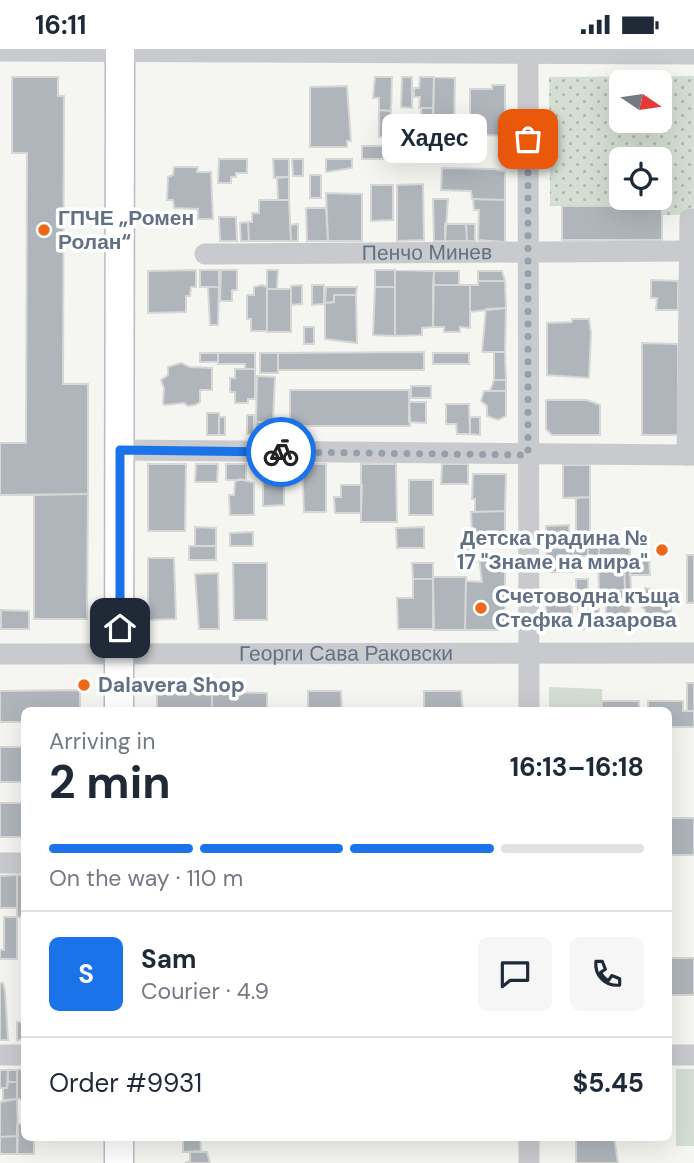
<!DOCTYPE html>
<html lang="en">
<head>
<meta charset="utf-8">
<style>
	body { margin:0; font-family:"DM Sans",sans-serif; background:#f6f6f7; color:#1f2937; height:100vh; display:flex; flex-direction:column; font-size:26px; white-space:nowrap }
	* { box-sizing:border-box; margin:0 }
	p { font-size:23px; color:#747a83 }
	.icon { flex:none; width:38px; height:38px; fill:none; stroke:currentColor; stroke-width:2; stroke-linecap:round; stroke-linejoin:round }
	.map { position:relative; flex:1; overflow:hidden }
	.side { position:absolute; left:21px; top:658px; width:651px; height:434px; display:flex; flex-direction:column; background:#fff; border-radius:10px; box-shadow:0 7px 28px #0002 }
	.side>* { flex:none }
	.needle { width:46px; rotate:103deg }
	.buttons { position:absolute; left:609px; top:21px; display:grid; gap:14px }
	.buttons a { display:grid; place-items:center; width:63px; height:63px; border-radius:10px; background:#fff; box-shadow:0 7px 28px #0002; font-size:35px }
	.pin { position:absolute; display:grid; place-items:center; width:60px; height:60px; color:#fff; margin:-30px; border-radius:14px; box-shadow:0 4px 10px #0006 }
	.courier { position:absolute; display:grid; place-items:center; width:70px; height:70px; margin:-35px; border:5px solid #1a73e8; border-radius:50%; background:#fff; color:#222; box-shadow:0 2px 9px #0007 }
	.bubble { position:absolute; height:49px; border-radius:10px; background:#fff; box-shadow:0 7px 28px #0002; font-size:23px; font-weight:700; line-height:49px; text-align:center }
	.headline em { font-style:normal; font-weight:700 }
	.headline div { display:flex; flex-direction:column-reverse }
	.headline { display:flex; align-items:center; justify-content:space-between; height:119px; padding:0 28px }
	h1 { font-size:46px; font-weight:700; line-height:52px }
	.bar { display:grid; grid-template-columns:repeat(4,1fr); gap:10px 7px; align-content:center; height:84px; padding:0 28px }
	.bar i { height:9px; border-radius:5px; background:#e0e1e3 }
	.bar .selected { background:#1a73e8 }
	.bar p { grid-column:span 4 }
	.line { display:flex; align-items:center; gap:18px; padding:0 28px; border-top:2px solid #e0e1e3 }
	.line div { flex:1 }
	.round { display:grid; place-items:center; flex:none; width:74px; height:74px; border-radius:10px; background:#f6f6f7 }
	.status { display:flex; justify-content:space-between; align-items:center; height:49px; padding:0 35px; background:#fff; direction:ltr }
	.status svg { height:19px; fill:currentColor }
	.map>svg:first-child { display:block }
	.park { fill:url(#park-dots); fill-rule:evenodd }
	.pitch { fill:#d5ded3 }
	.building { fill:#b0b5bc; stroke:#d7d7d5; stroke-width:2 }
	.lines { fill:none; stroke-linecap:round; stroke-linejoin:round }
	.major-casing { stroke:#b8bbc0; stroke-width:31 }
	.minor { stroke:#c8cace; stroke-width:21 }
	.major { stroke:#fff; stroke-width:28 }
	.done { stroke:#96a0ab; stroke-width:7; stroke-dasharray:0 12.6 }
	.route { stroke:#1a73e8; stroke-width:9 }
	.poi-dot { fill:#ee681a; stroke:#fff; stroke-width:2.5 }
	.labels { text-anchor:middle; stroke-width:7; stroke-linejoin:round; paint-order:stroke }
	.poi-label { font-size:21px; font-weight:bold; fill:#637185; stroke:#fff; text-anchor:start }
	.street-label { font-size:21px; fill:#637185; stroke:#fff }
</style>
</head>
<body>
<div class="status"><b>16:11</b><svg viewBox="0 0 49 12"><path d="M0 12V9h3v3zM5 12V6h3v6zM10 12V3h3v9zM15 12V0h3v12zM26 1h20v11H26zM47 4h2v5h-2z"/></svg></div>
<div class="map">
<svg width="694" height="1114" viewBox="0 0 694 1114">
	<defs>
		<pattern id="park-dots" width="8" height="8" patternUnits="userSpaceOnUse" patternTransform="scale(1.75)"><rect width="8" height="8" fill="#d5ded3"/><path d="M2 2h.1M6 6h.1" fill="none" stroke="#b0b8b1" stroke-width="1.8" stroke-linecap="round"/></pattern>
	</defs>
	<rect width="100%" height="100%" fill="#f5f6f2"/>
	<path class="park" d="M694 27V166H663L662 157H550L549 28ZM621 33H660V72H621ZM621 110H660V149H621Z"/>
	<path class="pitch" d="M549 638 602 640V661H549Z
		M676 1020H694V1097H676Z"/>
	<path class="building" d="M12 28H58V47H64L63 335H88V445L0 446V394H26L27 104H12Z
		M375 28H392L391 62 379 61V49H373Z
		M402 28H412V59L401 58Z
		M420 28H434L433 59H419L420 48H414V39H419Z
		M434 28 455 29 454 85H433Z
		M492 36H505V87L470 85V40H492Z
		M347 37 351 92H347V98H310V38Z
		M421 59H433V80H422Z
		M379 61 391 62V88H379Z
		M401 96H411V109H401Z
		M362 97H390V110H362Z
		M219 110H247V124H236V128H231V134H218Z
		M273 110H289V128L274 129Z
		M292 110H303V127H293Z
		M326 110H352V119L326 123Z
		M174 118H198L197 123H211L213 170H198V160L174 159 173 151H167L168 128 173 126Z
		M442 119 494 120 505 123V151L472 150 471 142 441 141Z
		M310 126H321V149H310Z
		M277 128H289V151H278Z
		M423 135 424 191 397 192V136Z
		M371 136H393V171L371 172Z
		M326 144 362 145V192H328Z
		M433 150H448L445 192H434Z
		M473 150 505 151V193L478 191 479 161H474Z
		M259 151H289L291 192H249L248 173H252V164H259Z
		M562 157H662V191H562Z
		M306 159H326L328 192H307Z
		M219 168H236L237 192H220Z
		M248 173 249 192H241L240 174Z
		M298 175V192H291L290 176Z
		M445 175H466L467 192H445Z
		M466 175H475V192H467Z
		M196 221V238H191L190 247H186V263L148 264V222Z
		M200 221H219V238H200Z
		M221 221H237V241H232V252H220Z
		M267 221H278L277 240H267Z
		M375 221H395V238H375Z
		M395 221 434 222 433 278 422 279V286L395 287Z
		M434 222H459V236H433Z
		M478 222H502L505 232H478Z
		M651 231 678 232V261H656L657 249H651Z
		M478 232H505L506 259 470 263V236H478Z
		M262 236 267 238V282H251V270H247V246H254V238Z
		M302 236V255L291 256V237Z
		M312 236H324V255L312 256Z
		M433 236H470V279L460 278V283H444V278H433Z
		M208 238H219L218 276H210Z
		M326 238H357L356 246H334V253L325 254Z
		M375 238H395V287L373 286Z
		M267 240H291V283H267Z
		M334 246H356L357 294 325 290V254L334 253Z
		M506 259 505 303H482L486 260Z
		M572 270H589L591 284 589 329 547 326V274L572 273Z
		M304 278H314V295H304Z
		M642 294 678 295V386H642Z
		M424 303V321H278V304Z
		M494 303H505L506 331H494Z
		M200 304H218V313H200Z
		M218 304H255V320H245V315H218Z
		M260 304H278V324H260Z
		M433 304H469V315H433Z
		M181 314 190 318 212 319V341H200V353L195 356 188 357 184 354 165 356 163 355 164 339 161 331 168 326V318Z
		M235 320H255V350H248V354H235V343H230V329H235Z
		M257 327 275 328 273 373H256Z
		M494 331H506V342H490Z
		M411 337H431V349H411Z
		M290 341H409L410 377H290Z
		M484 342H506V367L498 371 487 367V357L481 352Z
		M546 351H587L600 356V386H552L546 380Z
		M409 353H426V374L409 373Z
		M446 355H469L470 385H457L456 375H446Z
		M207 364H219V386H207Z
		M247 366H254V386L247 385Z
		M219 368H225V386H219Z
		M470 368H480V386L470 385Z
		M256 373H273V382H255Z
		M148 415H186L185 482H148Z
		M196 415H218L217 433H195Z
		M226 415H246V431H226Z
		M263 415H284V456L263 457Z
		M302 415H326V463H304Z
		M361 415H396L397 473H361Z
		M442 415H468V435H441Z
		M563 416H590V448L563 449Z
		M473 425H506L505 462 475 463V450H472Z
		M240 430 254 434V466H230L229 446H234L235 433Z
		M409 431H433V466H409Z
		M341 436H362L361 464H335L334 448H341Z
		M88 445 87 570H34V446Z
		M590 448V484H576V449Z
		M505 462V489L472 486 471 463Z
		M569 476V492H573V499H546V477Z
		M195 478 216 479V497H195Z
		M424 478V499H397L396 479Z
		M253 483V497H230V484Z
		M189 497H216V511H189Z
		M588 497H599V507H588Z
		M599 497H630V506H599Z
		M476 498V513H467V499Z
		M546 499H573V523H546Z
		M573 499H588V507L573 508Z
		M687 506H694V554H687Z
		M148 509H174L176 570 148 571Z
		M479 509 505 510V575L499 581H465L466 532 482 533Z
		M630 510H649L650 526H630Z
		M598 511H624L625 541H599Z
		M624 511H630L631 541H625Z
		M233 514H267V571H234Z
		M412 514H433V530H413Z
		M218 524 219 580H199L195 525Z
		M433 528H466L465 581H434Z
		M413 530H433V580H398L397 549H413Z
		M576 530H588V541H576Z
		M645 539 671 542V580H646L645 561 641 557V551L645 547Z
		M606 541H631L630 581 606 580Z
		M571 547H588V557H571Z
		M563 548H572V580H546V554L563 553Z
		M578 557H588V580H579Z
		M599 560V580H588V561Z
		M1 561 29 562V580H1Z
		M687 634H694V662H687Z
		M169 640 212 641V662H157V642Z
		M80 641V662H24V673H0V642Z
		M308 642H341L342 662H308Z
		M424 642H461L463 662H424Z
		M212 643 267 644V662H212Z
		M602 652H639V662H602Z
		M648 652H683V662H694V678H668V662H648Z
		M0 698H24V733H0Z
		M0 754H24V788H0Z
		M668 769H694V806H668Z
		M17 826V859H0V827Z
		M17 826H24V868H17Z
		M4 868H17V910H0V901H4Z
		M668 909H694V946H670V957Z
		M0 934H3L5 942 8 991H0Z
		M17 973H24V991H17Z
		M24 1020V1050H17V1021Z
		M0 1021H8L7 1039H0Z
		M8 1021H17V1033H8Z
		M8 1033H17V1050L3 1051V1039H7Z
		M17 1050 18 1087 0 1088V1053Z
		M17 1075H24V1088H34V1105H17Z
		M18 1087 17 1105H0V1088Z
		M183 1088H200L201 1102 183 1103Z
		M576 1088H614L618 1114H576Z
		M190 1103H207L210 1114H185L190 1112Z"/>
	<g class="lines">
		<g class="major-casing">
			<path id="major" d="M119 662 120 0
				M119 1088V1114"/>
		</g>
		<g class="minor">
			<path d="M528 0 529 662"/>
			<path d="M0 2 694 5"/>
			<path id="s1" d="M205 205 690 202"/>
			<path d="M120 401 694 406"/>
			<path d="M687 406 690 170"/>
			<path id="s2" d="M0 605 694 604"/>
			<path d="M0 814H24"/>
			<path d="M0 1006H24"/>
			<path d="M668 1006H694"/>
			<path d="M529 1088V1114"/>
		</g>
		<use href="#major" class="major"/>
	</g>
	<g class="lines">
		<path class="done" d="M281 403 528 406V90"/>
		<path class="route" d="M120 579V401L281 403"/>
	</g>
	<g class="poi-dot">
		<circle cx="44" cy="181" r="7"/>
		<circle cx="662" cy="501" r="7"/>
		<circle cx="481" cy="559" r="7"/>
		<circle cx="84" cy="636" r="7"/>
	</g>
	<g class="labels">
		<g class="poi-label">
			<text x="58" y="176">ГПЧЕ „Ромен<tspan x="58" dy="24">Ролан“</tspan></text>
			<text x="648" y="496" text-anchor="end">Детска градина №<tspan x="648" dy="24">17 "Знаме на мира"</tspan></text>
			<text x="495" y="554">Счетоводна къща<tspan x="495" dy="24">Стефка Лазарова</tspan></text>
			<text x="98" y="643">Dalavera Shop</text>
		</g>
		<g class="street-label">
			<text dy="7" stroke="none"><textPath href="#s1" startOffset="222">Пенчо Минев</textPath></text>
			<text dy="7" stroke="none"><textPath href="#s2" startOffset="346">Георги Сава Раковски</textPath></text>
		</g>
	</g>
</svg>
<div class="buttons">
<a><svg class="needle" viewBox="-14 -14 28 28"><path d="M0-13l5 13h-10z" fill="#e53935"/><path d="M0 13l5-13h-10z" fill="#747a83"/></svg></a>
<a><svg class="icon" aria-label="locate" viewBox="0 0 24 24"><circle cx="12" cy="12" r="6"/><path d="M12 2v4M12 18v4M2 12h4M18 12h4"/></svg></a>
</div>
<div class="pin" style="left:528px;top:90px;background:#ea580c"><svg class="icon" aria-label="bag" viewBox="0 0 24 24"><path d="M5 8h14l-1 12H6zM9 8a3 3 0 0 1 6 0"/></svg></div>
<div class="pin" style="left:120px;top:579px;background:#1f2937"><svg class="icon" aria-label="home" viewBox="0 0 24 24"><path d="M3 11l9-7 9 7M6 9v11h12V9"/></svg></div>
<div class="courier" style="left:281px;top:403px"><svg class="icon" aria-label="bike" viewBox="0 0 24 24"><circle cx="6" cy="16" r="4"/><circle cx="18" cy="16" r="4"/><path d="M6 16l4-8h5l3 8M10 8l3 8H6M13 5h3"/></svg></div>
<div class="bubble" style="left:382px;top:65px;width:105px">Хадес</div>
<section class="side">
<div class="headline"><div><h1>2 min</h1><p>Arriving in</p></div><em>16:13–16:18</em></div>
<div class="bar"><i class="selected"></i><i class="selected"></i><i class="selected"></i><i></i><p>On the way · 110 m</p></div>
<div class="line" style="height:126px"><b class="round" style="background:#1a73e8;color:#fff">S</b><div><b>Sam</b><p>Courier · 4.9</p></div><a class="round"><svg class="icon" aria-label="chat" viewBox="0 0 24 24"><path d="M4 5h16v11H9l-5 4z"/></svg></a><a class="round"><svg class="icon" aria-label="phone" viewBox="0 0 24 24"><path d="M5 4h4l2 5-3 2q2 4 5 5l2-3 5 2v4C11 20 4 13 5 4z"/></svg></a></div>
<div class="line" style="height:91px"><div>Order #9931</div><b>$5.45</b></div>
</section>
</div>
</body>
</html>
